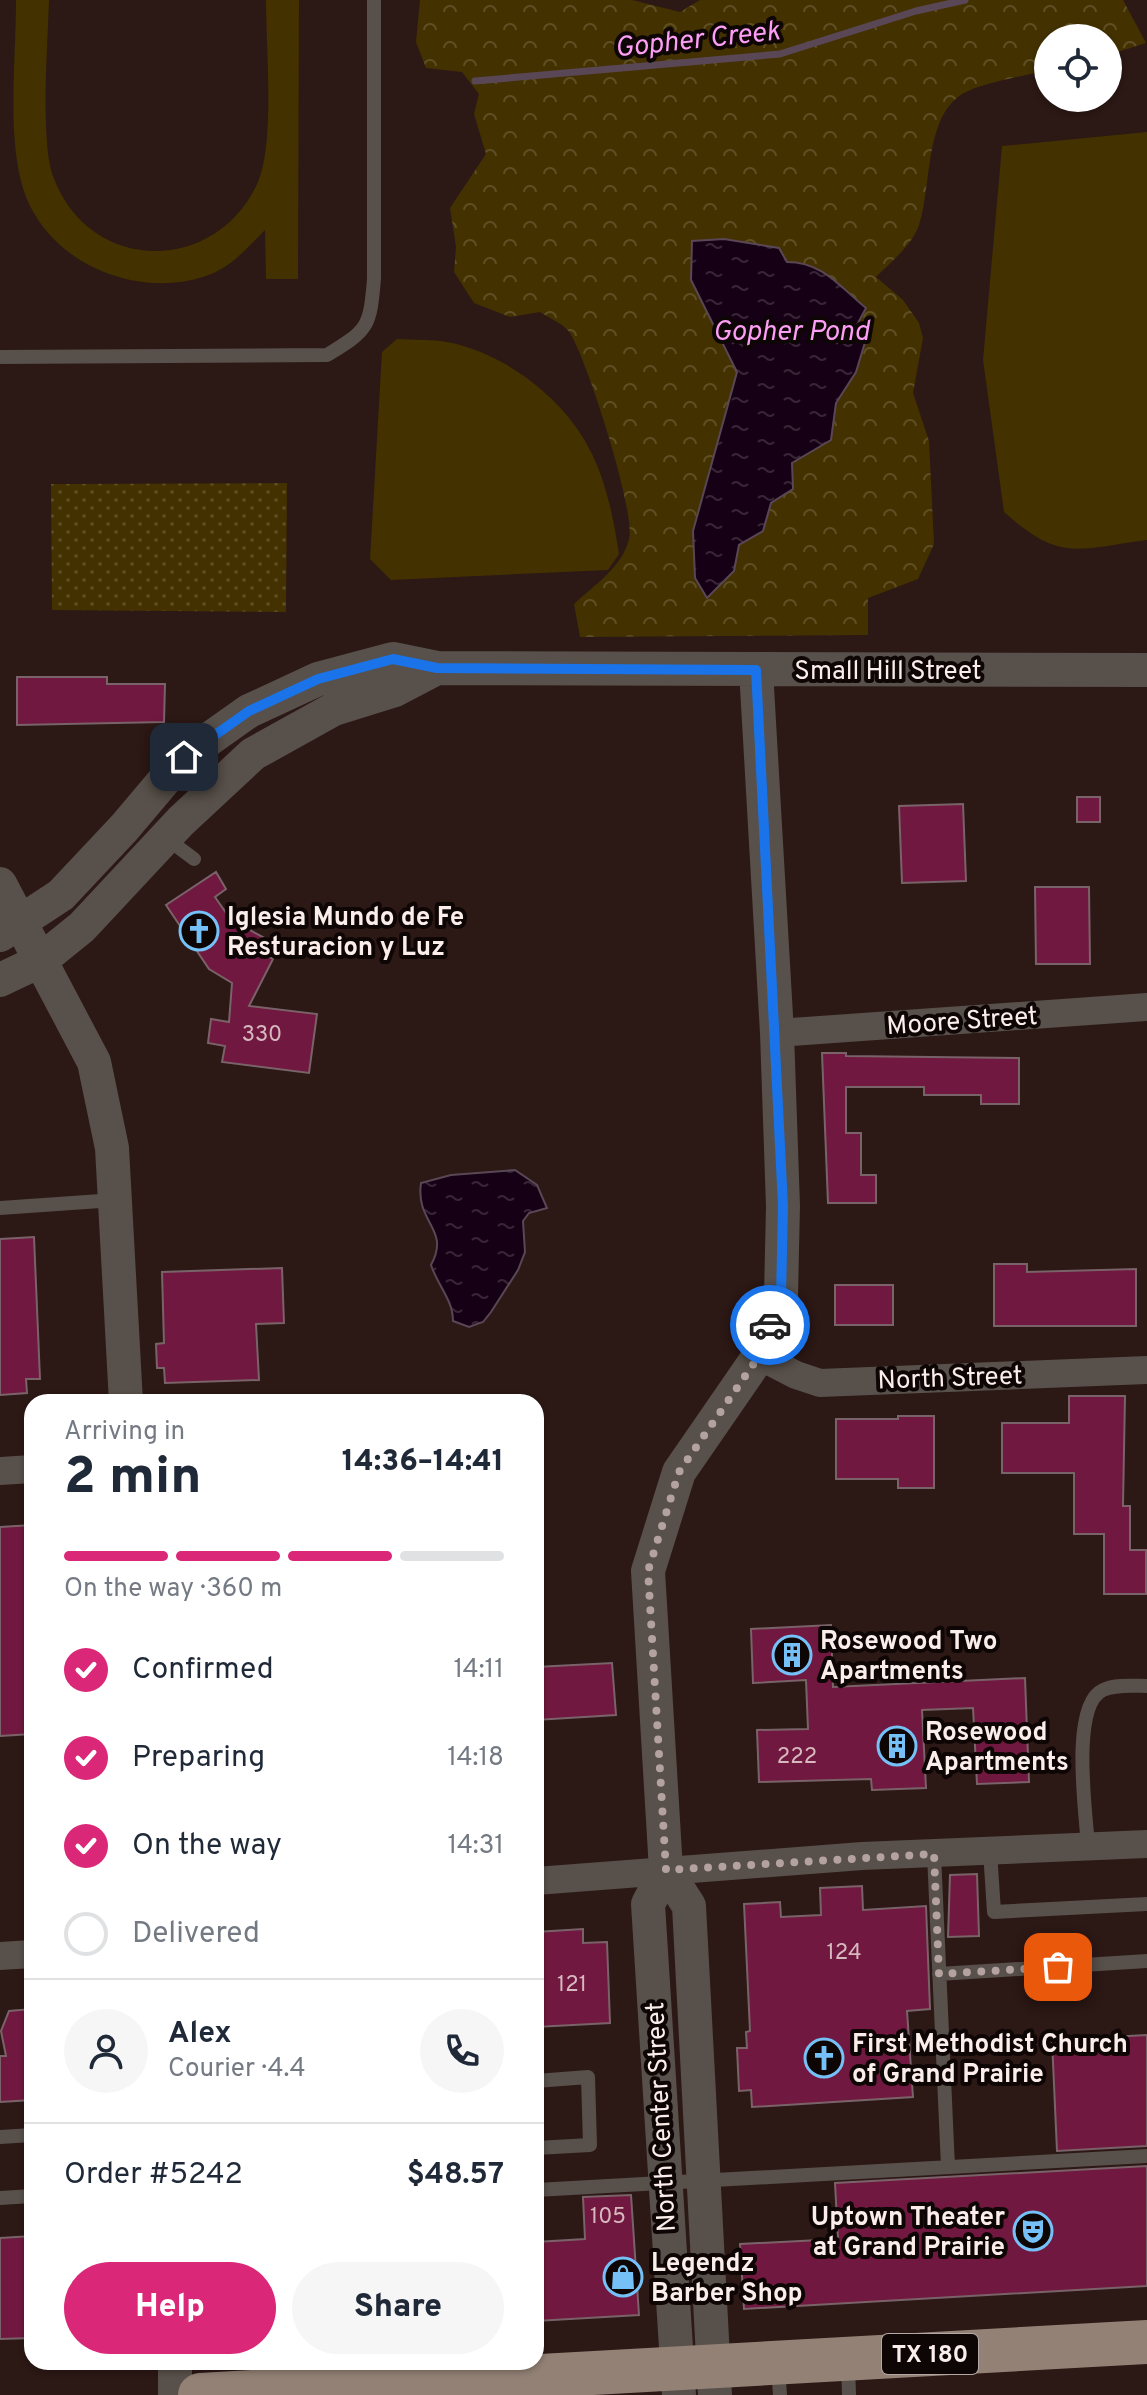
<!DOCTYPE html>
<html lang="en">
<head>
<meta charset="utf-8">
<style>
	body { margin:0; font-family:Overpass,sans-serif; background:#f6f6f7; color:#1f2937; height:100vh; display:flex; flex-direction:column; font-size:30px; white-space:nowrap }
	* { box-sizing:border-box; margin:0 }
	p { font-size:26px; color:#747a83 }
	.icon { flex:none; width:44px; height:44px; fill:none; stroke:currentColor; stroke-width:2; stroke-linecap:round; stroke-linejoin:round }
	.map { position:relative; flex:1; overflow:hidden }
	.side { position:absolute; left:24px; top:1394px; width:520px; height:976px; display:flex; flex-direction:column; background:#fff; border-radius:24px; box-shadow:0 2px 6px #0004 }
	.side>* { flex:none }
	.buttons { position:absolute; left:1034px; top:24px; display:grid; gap:16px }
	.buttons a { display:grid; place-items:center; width:88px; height:88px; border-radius:50%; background:#fff; box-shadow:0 2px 6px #0004; font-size:40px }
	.pin { position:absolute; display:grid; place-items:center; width:68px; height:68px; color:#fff; margin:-34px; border-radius:16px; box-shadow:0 4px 12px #0006 }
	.courier { position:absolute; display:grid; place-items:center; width:80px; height:80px; margin:-40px; border:6px solid #1a73e8; border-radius:50%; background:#fff; color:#222; box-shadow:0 2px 10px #0007 }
	.summary em { font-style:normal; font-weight:800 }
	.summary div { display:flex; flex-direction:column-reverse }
	.summary { display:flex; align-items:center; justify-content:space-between; height:136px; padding:0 40px }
	h1 { font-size:52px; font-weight:800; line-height:60px }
	.bar { display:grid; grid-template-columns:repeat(4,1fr); gap:12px 8px; align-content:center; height:96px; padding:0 40px }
	.bar i { height:10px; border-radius:6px; background:#e0e1e3 }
	.bar .selected { background:#db2777 }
	.bar p { grid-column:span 4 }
	.line { display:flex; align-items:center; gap:20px; padding:0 40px; border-top:2px solid #e0e1e3 }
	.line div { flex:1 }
	.round { display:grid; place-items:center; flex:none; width:84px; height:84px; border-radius:42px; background:#f6f6f7 }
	ol { padding:0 40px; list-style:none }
	li { display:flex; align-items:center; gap:24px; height:88px }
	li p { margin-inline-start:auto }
	li .icon { padding:8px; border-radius:50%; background:#db2777; color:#fff; stroke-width:4 }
	li:last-child { color:#747a83 }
	li i { width:44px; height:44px; border:4px solid #e0e1e3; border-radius:50% }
	.cta { display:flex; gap:16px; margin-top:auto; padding:16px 40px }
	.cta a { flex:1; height:92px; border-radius:48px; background:#db2777; color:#fff; font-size:32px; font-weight:800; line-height:92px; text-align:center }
	.cta a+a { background:#f6f6f7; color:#1f2937 }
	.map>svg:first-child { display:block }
	.green { fill:#433100 }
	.forest { fill:url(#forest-crowns) }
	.park { fill:url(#park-dots) }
	.water { fill:url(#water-ripples); stroke:#5a4755; stroke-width:2 }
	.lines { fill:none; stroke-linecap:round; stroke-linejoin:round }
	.stream { stroke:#5a4755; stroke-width:7 }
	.building { fill:#70183f; stroke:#7a6269; stroke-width:2 }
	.service { stroke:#58504a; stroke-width:14 }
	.minor { stroke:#58504a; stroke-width:28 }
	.tertiary { stroke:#58504a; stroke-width:34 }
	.primary { stroke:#938175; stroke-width:44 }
	.done { stroke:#b3a29f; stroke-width:8; stroke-dasharray:0 14.4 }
	.route { stroke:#1a73e8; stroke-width:10 }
	.labels { text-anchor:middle; stroke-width:8; stroke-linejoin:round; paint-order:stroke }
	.number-label { font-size:22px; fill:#d8b8bf }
	.shield { fill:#0e0605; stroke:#b4a8a5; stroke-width:2 }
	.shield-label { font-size:24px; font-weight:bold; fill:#fbedea }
	.street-label { font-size:26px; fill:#fbedea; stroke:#0e0605 }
	.poi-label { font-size:26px; font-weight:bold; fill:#fbedea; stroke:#0e0605; text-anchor:start }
	.water-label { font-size:28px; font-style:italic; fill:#fc9ef6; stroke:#0e0605 }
</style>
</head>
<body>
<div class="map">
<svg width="1147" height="2395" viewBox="0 0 1147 2395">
	<defs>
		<pattern id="forest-crowns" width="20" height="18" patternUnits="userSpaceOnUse" patternTransform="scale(2)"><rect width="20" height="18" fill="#433100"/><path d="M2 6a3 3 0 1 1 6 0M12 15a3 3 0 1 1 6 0" fill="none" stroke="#5f4f25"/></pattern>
		<pattern id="park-dots" width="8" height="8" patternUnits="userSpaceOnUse" patternTransform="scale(2)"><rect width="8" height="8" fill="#433100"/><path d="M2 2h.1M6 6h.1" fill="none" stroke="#5f4f25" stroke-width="1.8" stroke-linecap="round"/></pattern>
		<pattern id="water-ripples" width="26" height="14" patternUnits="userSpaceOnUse" patternTransform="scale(2)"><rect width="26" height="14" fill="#150015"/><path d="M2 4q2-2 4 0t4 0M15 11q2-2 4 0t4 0" fill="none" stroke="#382637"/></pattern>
	</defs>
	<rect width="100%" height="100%" fill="#2c1815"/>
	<path class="green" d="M16 0H49C48 42 40 140 53 176 88 274 216 276 258 182 275 142 266 47 266 0H299L298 279H266L265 230C246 249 230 269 203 277 129 300 37 257 20 177 8 124 16 55 16 0Z
		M1147 132V540C1077 549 1061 563 1004 512L983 360 1002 146Z
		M397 339C415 340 435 339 452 343 508 355 568 402 592 454 607 485 614 521 619 554L608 570 391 580 370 559 382 352Z"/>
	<path class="forest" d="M420 0H632L680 12 700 0H1123L1146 43 1108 55V38H1048V70C1025 76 984 82 964 93 924 115 932 187 919 225 912 245 891 262 876 277L903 300 919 323 923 338 913 393 929 441 934 544 918 579 868 598V635L580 637 574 604C594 585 622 568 629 539 636 511 587 360 570 333 564 324 549 318 540 312L510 317 474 303 454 272 456 247 450 208 486 154 474 114 479 94 462 72 426 68 416 42Z"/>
	<path class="park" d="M287 483 286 612 52 610 51 484Z"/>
	<path class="water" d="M724 239 779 248 787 262C823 262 840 287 866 308L857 325 866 339 856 372 836 403 831 440 792 463 793 489 771 503 763 531 739 545 734 571 707 598 695 578 693 531 737 372 691 280 692 241Z
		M515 1170 537 1185 547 1208 529 1213 523 1221 525 1252 518 1270 491 1312 483 1322 469 1327 453 1321C453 1300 438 1286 431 1265 451 1229 415 1223 421 1183L451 1175Z"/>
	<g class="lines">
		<path class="stream" d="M475 81 780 54 916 11 965 0"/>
	</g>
	<path class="building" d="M17 677H107V684H165L164 722 17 725Z
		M1077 797H1100V822H1077Z
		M963 804 966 881 902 883 899 806Z
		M216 872 226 889 215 897 231 920 272 942 265 955 273 959 249 1006 317 1014 309 1073 222 1062 225 1046 208 1043 211 1019 229 1022 232 983 209 969 166 905Z
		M1035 887H1089L1090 964H1036Z
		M822 1053H846V1056L1019 1058V1104H981V1095H924V1087H846V1133H861V1175H876V1203H828Z
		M34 1237 40 1379H26L27 1393 0 1395V1239Z
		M994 1264H1027V1272L1136 1269V1326H994Z
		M282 1268 284 1323 256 1324 259 1380 165 1383 164 1368H157L156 1344 164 1343 162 1272Z
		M835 1285H893V1325H835Z
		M1069 1396H1125L1123 1506H1130V1550H1146V1594H1104V1534H1074V1473H1002V1423H1069Z
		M898 1416H934V1488H898V1479H836V1419H898Z
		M32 1525V1734L0 1736V1527Z
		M831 1625 833 1687 1025 1678 1029 1782 977 1784 973 1708 922 1710 926 1788 872 1790 871 1779 759 1782 757 1730 808 1729 806 1680 753 1683 751 1629Z
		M612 1663 616 1715 536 1720V1667Z
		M977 1874 979 1936 948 1937 950 1875Z
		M862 1886 863 1910 926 1906 930 2009 907 2011 913 2097 752 2107 751 2090 739 2091 737 2048H747L746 2032 750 2031 744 1904 780 1902 781 1917 821 1915 820 1888Z
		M583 1929V1943L607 1942 610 2023 536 2027V1932Z
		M32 2009V2100L0 2102V2056H6L1 2031 9 2011Z
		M1147 2035V2146L1057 2151 1052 2040Z
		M1147 2166V2286L744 2309 740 2244 838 2239 835 2183Z
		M631 2195 639 2315 536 2321V2242L585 2239 583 2197Z
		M32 2236V2338L0 2339V2238Z"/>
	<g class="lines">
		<path class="service" d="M0 357 327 355C369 330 370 326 374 279V0
			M166 838 194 859
			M0 1208 115 1200
			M1088 1846C1086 1814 1070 1705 1103 1690 1116 1684 1134 1686 1147 1686
			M990 1851 994 1912 1147 1904
			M934 1854 948 2167
			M939 1974 1147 1961
			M536 2081 588 2077 590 2145 536 2148
			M0 2137 32 2135
			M536 2190 1147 2156
			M0 2198 32 2196
			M848 2363 849 2395
			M778 2367 780 2395"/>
		<path class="minor" d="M777 1033 1147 1007
			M759 1356 796 1375 820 1383 1147 1370
			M0 1471 32 1469
			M536 1881 862 1856 1147 1844
			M0 1956 32 1954"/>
		<path class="tertiary" d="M0 884 94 1062 112 1148 126 1402
			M0 935 61 895 124 828 184 757 249 711 318 679 393 659 437 668 1147 670
			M0 980 40 961 82 927 181 821 253 754 334 709 395 690 437 668
			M666 1870 648 1904 679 2395
			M175 2362V2395
			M715 2395 689 1906 666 1870 648 1571 679 1472 759 1356 781 1296 783 1206 777 1033 756 670"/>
		<path class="primary" d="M200 2395 1147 2342"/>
	</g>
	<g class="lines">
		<path class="done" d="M770 1325 759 1356 679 1472 648 1571 666 1870 934 1854 939 1974 1058 1967"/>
		<path class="route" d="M184 757 249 711 318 679 393 659 437 668 756 670 783 1206 781 1296 770 1325"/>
	</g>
	<defs>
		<g id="church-ring" transform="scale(2)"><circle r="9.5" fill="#0e0605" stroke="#75c0f6" stroke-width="1.5"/><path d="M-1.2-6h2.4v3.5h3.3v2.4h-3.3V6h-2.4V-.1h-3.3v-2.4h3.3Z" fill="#75c0f6"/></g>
		<g id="building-ring" transform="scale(2)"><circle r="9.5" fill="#0e0605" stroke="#75c0f6" stroke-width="1.5"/><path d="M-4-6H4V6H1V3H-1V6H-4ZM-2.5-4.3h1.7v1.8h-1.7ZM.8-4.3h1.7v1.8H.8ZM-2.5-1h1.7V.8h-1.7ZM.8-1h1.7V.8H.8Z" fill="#75c0f6"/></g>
		<g id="theatre-ring" transform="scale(2)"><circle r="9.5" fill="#0e0605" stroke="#75c0f6" stroke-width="1.5"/><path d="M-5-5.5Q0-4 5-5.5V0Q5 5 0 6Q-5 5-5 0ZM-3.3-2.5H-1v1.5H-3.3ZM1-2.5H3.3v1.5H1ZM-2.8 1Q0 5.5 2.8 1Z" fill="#75c0f6"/></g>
		<g id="shop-ring" transform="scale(2)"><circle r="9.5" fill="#0e0605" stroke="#75c0f6" stroke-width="1.5"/><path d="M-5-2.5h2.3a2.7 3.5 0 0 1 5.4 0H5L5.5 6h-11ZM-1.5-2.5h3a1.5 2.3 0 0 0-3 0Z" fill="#75c0f6"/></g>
	</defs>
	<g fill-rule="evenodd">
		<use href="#church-ring" x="199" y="931"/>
		<use href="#building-ring" x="792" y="1655"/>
		<use href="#building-ring" x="897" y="1746"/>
		<use href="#church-ring" x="824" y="2058"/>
		<use href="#theatre-ring" x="1033" y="2231"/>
		<use href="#shop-ring" x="623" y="2277"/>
	</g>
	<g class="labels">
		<g class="number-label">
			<text x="262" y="1041">330</text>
			<text x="797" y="1763">222</text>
			<text x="844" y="1959">124</text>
			<text x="572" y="1991">121</text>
			<text x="608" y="2223">105</text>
		</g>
		<rect class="shield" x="882" y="2334" width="96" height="40" rx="6"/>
		<g class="shield-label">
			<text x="930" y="2362">TX 180</text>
		</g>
		<g class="street-label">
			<text x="888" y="679">Small Hill Street</text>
			<text transform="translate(962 1020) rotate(-4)" y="9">Moore Street</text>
			<text transform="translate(950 1377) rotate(-2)" y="9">North Street</text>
			<text transform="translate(660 2117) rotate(-93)" y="9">North Center Street</text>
		</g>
		<g class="poi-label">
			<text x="227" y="925">Iglesia Mundo de Fe<tspan x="227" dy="30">Resturacion y Luz</tspan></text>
			<text x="820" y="1649">Rosewood Two<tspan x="820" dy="30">Apartments</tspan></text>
			<text x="925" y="1740">Rosewood<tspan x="925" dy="30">Apartments</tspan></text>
			<text x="852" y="2052">First Methodist Church<tspan x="852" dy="30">of Grand Prairie</tspan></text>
			<text x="1005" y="2225" text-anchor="end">Uptown Theater<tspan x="1005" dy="30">at Grand Prairie</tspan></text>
			<text x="651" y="2271">Legendz<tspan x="651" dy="30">Barber Shop</tspan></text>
		</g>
		<g class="water-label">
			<text transform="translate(697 38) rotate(-6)" y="10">Gopher Creek</text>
			<text x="791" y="340">Gopher Pond</text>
		</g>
	</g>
</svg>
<div class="buttons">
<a><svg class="icon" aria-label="locate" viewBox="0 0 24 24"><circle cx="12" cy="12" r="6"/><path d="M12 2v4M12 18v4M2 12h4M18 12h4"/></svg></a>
</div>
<div class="pin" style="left:1058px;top:1967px;background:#ea580c"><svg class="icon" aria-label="bag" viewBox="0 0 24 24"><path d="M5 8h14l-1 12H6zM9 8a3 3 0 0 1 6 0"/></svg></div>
<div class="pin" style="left:184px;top:757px;background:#1f2937"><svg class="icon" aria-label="home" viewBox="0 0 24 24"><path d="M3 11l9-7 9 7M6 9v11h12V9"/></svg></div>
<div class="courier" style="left:770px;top:1325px"><svg class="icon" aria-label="car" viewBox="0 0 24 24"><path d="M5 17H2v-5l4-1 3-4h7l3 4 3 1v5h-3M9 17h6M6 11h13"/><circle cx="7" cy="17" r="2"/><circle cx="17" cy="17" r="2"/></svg></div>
<section class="side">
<div class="summary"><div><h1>2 min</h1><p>Arriving in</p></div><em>14:36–14:41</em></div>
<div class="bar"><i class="selected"></i><i class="selected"></i><i class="selected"></i><i></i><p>On the way · 360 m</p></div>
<ol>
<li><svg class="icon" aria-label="check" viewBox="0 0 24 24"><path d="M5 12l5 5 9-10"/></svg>Confirmed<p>14:11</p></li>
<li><svg class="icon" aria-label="check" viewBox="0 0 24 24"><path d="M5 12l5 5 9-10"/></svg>Preparing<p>14:18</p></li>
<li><svg class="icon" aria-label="check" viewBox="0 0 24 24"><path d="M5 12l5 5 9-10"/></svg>On the way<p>14:31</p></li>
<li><i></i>Delivered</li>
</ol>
<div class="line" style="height:144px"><a class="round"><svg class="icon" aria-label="person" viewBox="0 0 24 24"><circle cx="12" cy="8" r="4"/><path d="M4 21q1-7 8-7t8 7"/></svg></a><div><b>Alex</b><p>Courier · 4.4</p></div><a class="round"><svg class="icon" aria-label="phone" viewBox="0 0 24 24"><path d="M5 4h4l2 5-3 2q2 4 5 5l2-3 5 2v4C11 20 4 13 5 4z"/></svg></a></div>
<div class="line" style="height:104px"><div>Order #5242</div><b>$48.57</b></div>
<div class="cta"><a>Help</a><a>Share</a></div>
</section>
</div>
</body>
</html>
